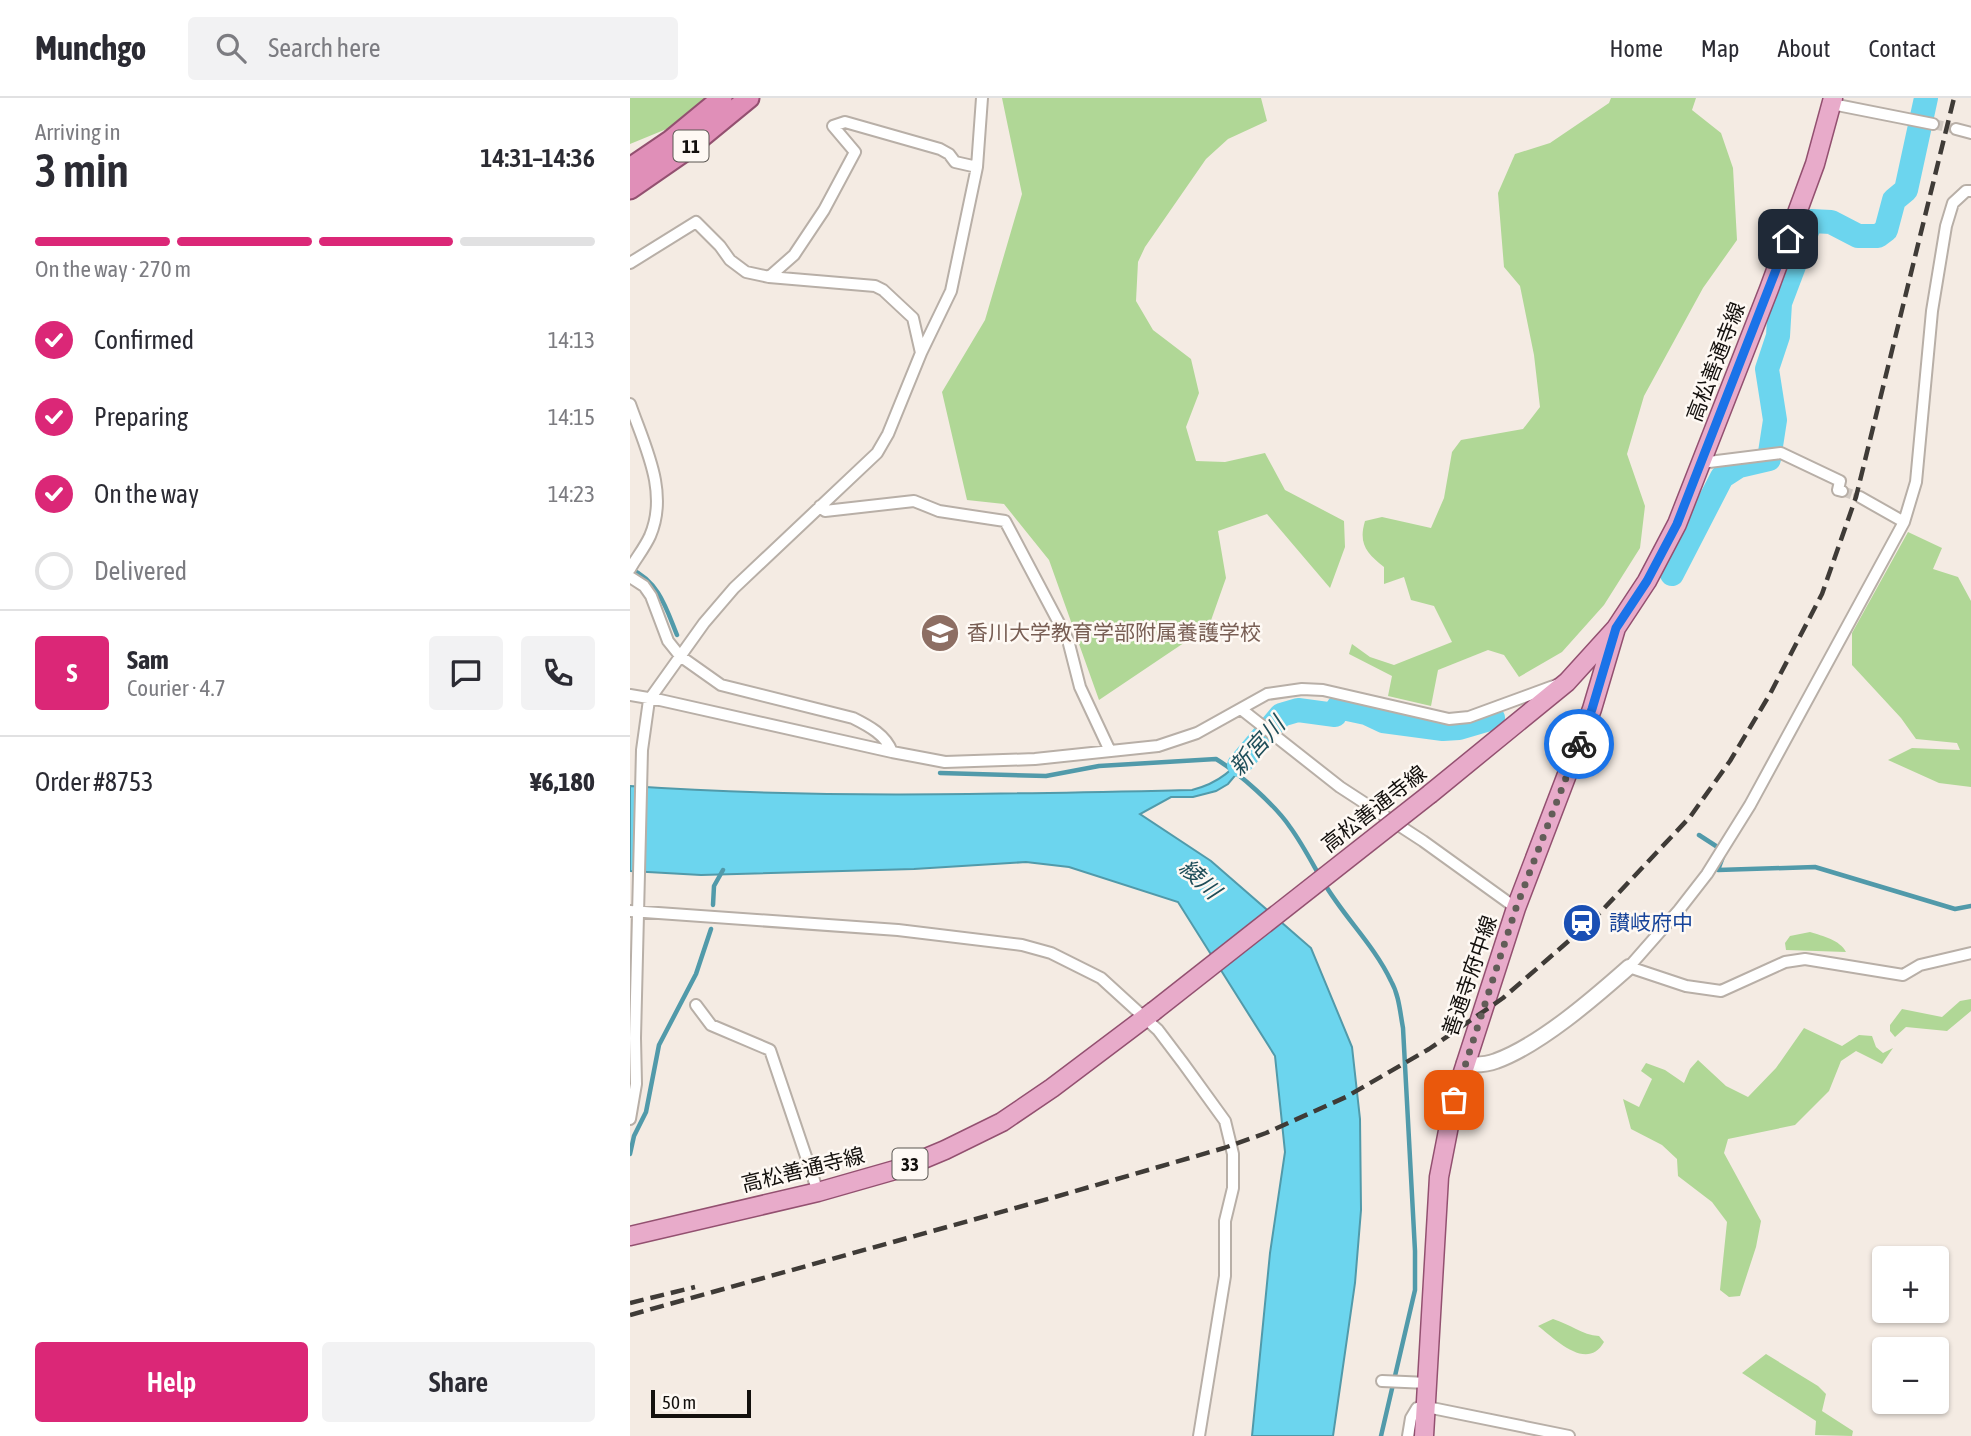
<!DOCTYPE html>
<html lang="en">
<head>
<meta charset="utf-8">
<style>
	body { margin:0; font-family:"Asap Condensed","Noto Sans JP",sans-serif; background:#f2f2f3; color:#2b2b33; height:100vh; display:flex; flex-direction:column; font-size:26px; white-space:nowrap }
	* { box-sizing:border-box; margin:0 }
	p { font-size:23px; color:#7c7c81 }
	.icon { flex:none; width:38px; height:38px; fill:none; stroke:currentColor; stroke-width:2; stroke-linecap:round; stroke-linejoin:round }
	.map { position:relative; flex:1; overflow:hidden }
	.sheet { display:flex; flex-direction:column; background:#fff; width:630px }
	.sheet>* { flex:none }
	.tools { position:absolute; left:1242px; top:1148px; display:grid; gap:14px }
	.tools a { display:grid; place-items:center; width:77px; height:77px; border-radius:7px; background:#fff; box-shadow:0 2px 5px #0004; font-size:35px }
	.scale { position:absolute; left:21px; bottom:18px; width:100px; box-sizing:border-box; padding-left:7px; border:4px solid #13100d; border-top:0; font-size:19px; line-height:24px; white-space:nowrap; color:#13100d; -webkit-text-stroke:5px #fef9f4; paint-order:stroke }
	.pin { position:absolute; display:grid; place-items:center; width:60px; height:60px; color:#fff; margin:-30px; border-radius:14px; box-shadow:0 4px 10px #0006 }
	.courier { position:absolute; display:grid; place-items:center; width:70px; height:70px; margin:-35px; border:5px solid #1a73e8; border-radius:50%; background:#fff; color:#222; box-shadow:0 2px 9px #0007 }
	.head em { font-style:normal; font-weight:600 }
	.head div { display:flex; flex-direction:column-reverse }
	.head { display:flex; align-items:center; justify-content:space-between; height:119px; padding:0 35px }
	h1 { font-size:46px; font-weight:600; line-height:52px }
	.bar { display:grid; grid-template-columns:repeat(4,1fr); gap:10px 7px; align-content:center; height:84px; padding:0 35px }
	.bar i { height:9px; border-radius:5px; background:#e1e1e2 }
	.bar .on { background:#db2777 }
	.bar p { grid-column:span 4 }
	.line { display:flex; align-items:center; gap:18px; padding:0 35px; border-top:2px solid #e1e1e2 }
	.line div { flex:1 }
	.round { display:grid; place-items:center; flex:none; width:74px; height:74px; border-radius:7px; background:#f2f2f3 }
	ol { padding:0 35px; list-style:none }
	li { display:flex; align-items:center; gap:21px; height:77px }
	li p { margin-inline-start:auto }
	li .icon { padding:7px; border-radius:50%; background:#db2777; color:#fff; stroke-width:4 }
	li:last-child { color:#7c7c81 }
	li i { width:38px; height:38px; border:4px solid #e1e1e2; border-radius:50% }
	.action { display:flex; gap:14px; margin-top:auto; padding:14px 35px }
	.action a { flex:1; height:80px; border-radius:7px; background:#db2777; color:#fff; font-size:28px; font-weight:600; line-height:80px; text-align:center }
	.action a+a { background:#f2f2f3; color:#2b2b33 }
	header { display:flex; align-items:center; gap:42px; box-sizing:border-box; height:98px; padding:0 35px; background:#fff; border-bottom:2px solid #e1e1e2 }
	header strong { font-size:33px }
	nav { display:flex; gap:38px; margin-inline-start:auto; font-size:24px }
	.search { width:490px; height:63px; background:#f2f2f3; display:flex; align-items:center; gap:18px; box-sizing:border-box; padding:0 24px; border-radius:7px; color:#7c7c81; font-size:26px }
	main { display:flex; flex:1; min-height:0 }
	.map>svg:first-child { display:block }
	.green { fill:#b0d796 }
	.water { fill:#6cd5ee; stroke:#519aaa; stroke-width:2 }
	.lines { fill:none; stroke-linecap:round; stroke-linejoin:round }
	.stream { stroke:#519aaa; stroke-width:4.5 }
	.river { stroke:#6cd5ee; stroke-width:24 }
	.minor-tunnel { stroke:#d2cac3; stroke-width:10; stroke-dasharray:10 5; stroke-linecap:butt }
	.minor-casing { stroke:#b8afa7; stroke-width:14 }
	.tertiary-casing { stroke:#b8afa7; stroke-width:18 }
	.primary-casing { stroke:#935070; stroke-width:21 }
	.trunk-casing { stroke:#935070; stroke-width:23 }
	.minor { stroke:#fff; stroke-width:10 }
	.tertiary { stroke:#fff; stroke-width:14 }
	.primary { stroke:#e8abca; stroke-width:18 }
	.trunk { stroke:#e08fb8; stroke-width:19 }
	.rail { stroke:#3f3b37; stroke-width:4.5; stroke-dasharray:14 7; stroke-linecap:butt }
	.primary-bridge-casing { stroke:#935070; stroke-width:21; stroke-linecap:butt }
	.primary-bridge { stroke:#e8abca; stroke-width:18 }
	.done { stroke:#625d58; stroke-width:7; stroke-dasharray:0 12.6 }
	.route { stroke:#1a73e8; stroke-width:9 }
	.labels { text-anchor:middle; stroke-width:5; stroke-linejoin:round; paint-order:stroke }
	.shield { fill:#fef9f4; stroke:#5a5652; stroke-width:2 }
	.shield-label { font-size:19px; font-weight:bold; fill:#13100d }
	.street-label { font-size:21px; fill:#13100d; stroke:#fef9f4 }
	.education-label { font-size:21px; fill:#785e54; stroke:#fef9f4; text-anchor:start }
	.transit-label { font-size:21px; fill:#164399; stroke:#fef9f4; text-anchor:start }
	.water-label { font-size:23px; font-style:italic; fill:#1f4e59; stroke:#fef9f4 }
</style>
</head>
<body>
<header>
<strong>Munchgo</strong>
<div class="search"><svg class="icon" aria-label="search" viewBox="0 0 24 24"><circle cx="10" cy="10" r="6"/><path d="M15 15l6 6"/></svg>Search here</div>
<nav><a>Home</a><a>Map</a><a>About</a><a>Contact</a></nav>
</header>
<main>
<section class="sheet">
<div class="head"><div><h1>3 min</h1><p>Arriving in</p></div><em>14:31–14:36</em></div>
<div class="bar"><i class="on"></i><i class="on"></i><i class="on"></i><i></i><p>On the way · 270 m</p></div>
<ol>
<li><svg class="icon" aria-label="check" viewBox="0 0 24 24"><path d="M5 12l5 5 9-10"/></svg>Confirmed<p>14:13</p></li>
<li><svg class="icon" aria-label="check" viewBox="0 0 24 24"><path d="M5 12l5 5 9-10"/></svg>Preparing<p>14:15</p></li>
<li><svg class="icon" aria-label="check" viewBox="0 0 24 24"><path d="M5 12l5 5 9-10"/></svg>On the way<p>14:23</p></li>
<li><i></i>Delivered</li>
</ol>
<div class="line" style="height:126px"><b class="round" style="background:#db2777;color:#fff">S</b><div><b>Sam</b><p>Courier · 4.7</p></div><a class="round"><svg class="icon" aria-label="chat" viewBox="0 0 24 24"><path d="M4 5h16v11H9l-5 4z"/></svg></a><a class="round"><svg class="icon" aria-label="phone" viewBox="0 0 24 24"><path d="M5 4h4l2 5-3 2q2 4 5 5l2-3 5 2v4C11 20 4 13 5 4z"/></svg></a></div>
<div class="line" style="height:91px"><div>Order #8753</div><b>¥6,180</b></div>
<div class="action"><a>Help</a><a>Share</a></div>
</section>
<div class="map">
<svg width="1341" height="1338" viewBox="0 0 1341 1338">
	<rect width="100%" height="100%" fill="#f4ebe3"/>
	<path class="green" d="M0 0H112L0 46Z
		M372 0H631L637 23 598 41 576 61 515 149 508 164 506 203 523 232 561 261 569 295 556 329 566 363 595 364 635 355 655 392 714 423 715 449 700 490 637 416 588 433 596 480 579 528 469 602 419 462 374 406 337 402 312 294 355 222 392 96Z
		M981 0H1066L1062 12 1091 35 1103 70 1107 142 1073 190 1014 298 997 356 1015 408 1010 450 974 507 932 554 889 579 874 557 858 552 808 572 801 608 758 598 762 578 719 556 722 546 740 559 764 567 822 544 804 508 781 502 774 479 754 486V469C737 456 728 446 735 423L752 419 801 430 814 400 822 354 831 342 893 331 910 309 904 257 890 188 874 169 868 95 885 56 920 45 979 5Z
		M1278 434 1312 450 1303 471 1328 479 1341 503V689L1309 685 1258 662 1282 650 1330 652 1327 645 1286 641 1271 620 1222 567V535Z
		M1180 834C1193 838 1210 842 1216 854L1156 852 1155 845 1160 838Z
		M1341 901V913L1317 933 1276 929 1265 939 1260 933V927L1272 911 1312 919 1330 903Z
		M1174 930 1212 948 1229 937 1242 938 1246 949 1253 955 1263 950 1252 966 1226 953 1211 963 1199 993 1165 1027 1098 1041 1094 1055 1131 1123 1126 1149 1110 1198 1099 1199 1090 1192 1097 1124 1082 1104 1048 1078 1047 1061 1032 1047 1001 1031 993 1001 1009 1009 1022 981 1011 973 1016 965 1035 972 1054 985 1060 971 1068 962 1096 988 1118 999 1146 970Z
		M923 1221C940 1226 952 1237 969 1238L974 1244C957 1274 925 1241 908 1228Z
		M1136 1256 1188 1288 1196 1296 1192 1313 1223 1333 1222 1338 1185 1337 1186 1323 1112 1275Z"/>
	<path class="water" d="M630 640 634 643 598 686 586 693 563 699H541L510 716 581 763 681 850 722 949 730 1021 731 1112 725 1185 703 1338H622L640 1155 655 1054 645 958 548 804 439 769 396 764 284 771 71 777 0 773V688C187 701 374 696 562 692 597 683 607 665 630 640Z"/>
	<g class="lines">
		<path class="stream" d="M1 471C29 484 36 510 47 537
			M310 675 416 678 469 668 586 661C609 675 645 707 660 729 671 744 680 761 689 777
			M1069 737 1089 750
			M1094 756 1088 772 1185 769 1325 811 1341 808
			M694 785C714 819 744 847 761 883 769 897 770 914 773 930L785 1153V1192L751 1338
			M83 807 84 788 93 772
			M0 1056 4 1038 16 1014 29 947 66 876 81 831"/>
		<path class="river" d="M1042 476 1092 379 1109 368 1139 361 1145 322 1137 271 1148 238 1150 205 1181 123 1201 124 1228 138H1248L1256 132 1264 102 1276 92 1296 0
			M609 667 651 617 668 612 705 617 708 609 736 615 753 623 813 631 829 630 863 620"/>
		<path class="minor-tunnel" d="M1303 26 1326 31
			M1212 393 1230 399"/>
		<g class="minor-casing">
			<path id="minor" d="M1202 6 1303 26
				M1326 31 1341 35
				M1341 93H1336L1323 105 1316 128 1302 213 1286 384 1274 424 1120 707 1077 776 1049 812 999 869 1056 888 1091 893 1155 864 1175 861 1273 877 1290 867 1341 855
				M0 165 66 124 90 148 100 162 116 174 139 179 164 157 194 112 225 54 203 28 215 24 310 51 319 56 325 64 347 69
				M139 179 245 188 253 192 283 220 291 255
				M0 306C15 349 39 394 20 438 14 451 6 460 0 471
				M1071 365 1151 355 1210 383 1208 392 1212 393
				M1230 399 1274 424
				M190 408 195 413 284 403 309 413 375 423 438 542 450 589 480 653
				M0 479 14 488 21 498 38 543 50 558 91 587 223 620C239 628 256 637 262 654
				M0 597 30 602 262 654 315 664 405 661 528 648 567 635 637 596 672 591 693 592 819 621 839 619 929 586
				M611 611 710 689 793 743 886 810
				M0 813 268 832 392 847 421 855 471 880 528 932 553 965 595 1023 603 1056V1090L595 1123V1178L569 1338
				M66 907 81 927 140 952 188 1094
				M0 1021 6 986 5 940 12 652 19 602 74 525 104 490 247 355 258 336 291 255 321 193 347 69 352 0
				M752 1283 798 1285
				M778 1338 781 1320 787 1310 797 1309 939 1338"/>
		</g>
		<g class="tertiary-casing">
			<path id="tertiary" d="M834 966C845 967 856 967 866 963 910 947 964 900 999 869"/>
		</g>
		<g class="primary-casing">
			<path id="primary" d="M800 696 937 584 986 530 1017 483 1047 426 1139 191 1185 66 1203 0
				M0 1138 188 1094 272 1070 315 1052 372 1024 422 990 524 913
				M794 1338 809 1079 824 1002 886 810 962 611 986 530"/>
		</g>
		<g class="trunk-casing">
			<path id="trunk" d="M0 70 41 42 92 0
				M0 91 52 55 119 0"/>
		</g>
		<use href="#minor" class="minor"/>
		<use href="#tertiary" class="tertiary"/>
		<use href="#primary" class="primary"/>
		<use href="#trunk" class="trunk"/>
		<path class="rail" d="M0 1205 65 1189
			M0 1217 425 1099 594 1050 636 1035 716 999 799 951 873 900 964 821 1060 719 1100 663 1140 596 1192 496 1226 399 1324 0"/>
		<g class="primary-bridge-casing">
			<path id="primary-bridge" d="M524 913 800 696"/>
		</g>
		<use href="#primary-bridge" class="primary-bridge"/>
	</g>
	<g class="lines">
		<path class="done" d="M824 1002 886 810 949 646"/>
		<path class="route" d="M949 646 962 611 986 530 1017 483 1047 426 1158 141"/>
	</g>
	<defs>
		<g id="school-disc" transform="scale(2.0125)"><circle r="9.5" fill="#8d6e63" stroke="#fef9f4"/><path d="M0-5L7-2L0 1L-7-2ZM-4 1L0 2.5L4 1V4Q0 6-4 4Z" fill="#fff"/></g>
		<g id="station-disc" transform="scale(2.0125)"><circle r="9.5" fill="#1a4fb4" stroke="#fef9f4"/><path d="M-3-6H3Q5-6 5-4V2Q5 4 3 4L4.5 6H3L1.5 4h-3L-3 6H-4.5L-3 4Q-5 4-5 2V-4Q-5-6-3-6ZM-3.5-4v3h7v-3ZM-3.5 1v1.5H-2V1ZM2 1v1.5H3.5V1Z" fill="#fff"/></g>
	</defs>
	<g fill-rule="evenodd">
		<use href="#school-disc" x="310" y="535"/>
		<use href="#station-disc" x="952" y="825"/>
	</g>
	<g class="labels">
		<g class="shield">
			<rect x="43.5" y="32.5" width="35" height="31" rx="5"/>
			<rect x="262.5" y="1050.5" width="35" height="31" rx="5"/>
		</g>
		<g class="shield-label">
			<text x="61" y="55">11</text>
			<text x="280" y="1073">33</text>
		</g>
		<g class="street-label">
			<text transform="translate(1086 264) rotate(-69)" y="7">高松善通寺線</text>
			<text transform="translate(744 711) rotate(-38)" y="7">高松善通寺線</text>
			<text transform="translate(840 878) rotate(-71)" y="7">善通寺府中線</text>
			<text transform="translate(173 1072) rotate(-14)" y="7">高松善通寺線</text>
		</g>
		<g class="education-label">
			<text x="337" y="542">香川大学教育学部附属養護学校</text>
		</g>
		<g class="transit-label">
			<text x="979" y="832">讃岐府中</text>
		</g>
		<g class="water-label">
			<text transform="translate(627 648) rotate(-48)" y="8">新宮川</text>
			<text transform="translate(570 781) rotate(43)" y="8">綾川</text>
		</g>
	</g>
</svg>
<div class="tools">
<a>+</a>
<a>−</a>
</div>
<div class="scale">50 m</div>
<div class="pin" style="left:824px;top:1002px;background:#ea580c"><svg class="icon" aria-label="bag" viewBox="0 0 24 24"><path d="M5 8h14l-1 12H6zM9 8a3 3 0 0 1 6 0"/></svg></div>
<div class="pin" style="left:1158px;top:141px;background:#1f2937"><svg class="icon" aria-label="home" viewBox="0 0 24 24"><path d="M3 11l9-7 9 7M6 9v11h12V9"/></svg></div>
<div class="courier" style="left:949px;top:646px"><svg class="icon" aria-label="bike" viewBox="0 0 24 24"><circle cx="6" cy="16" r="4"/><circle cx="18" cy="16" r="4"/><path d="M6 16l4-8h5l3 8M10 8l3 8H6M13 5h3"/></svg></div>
</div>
</main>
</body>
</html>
